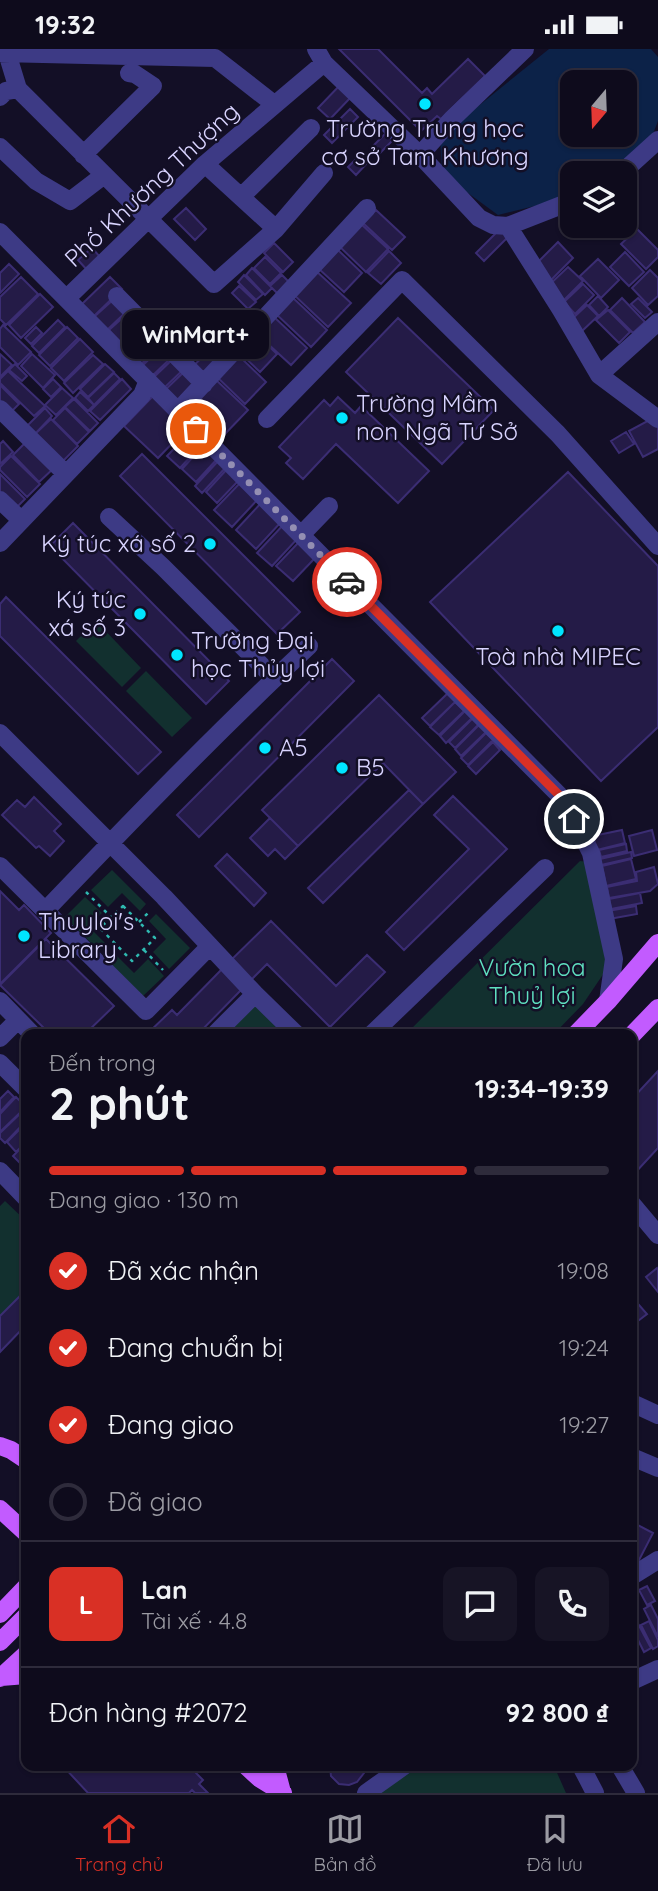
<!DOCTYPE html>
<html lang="vi">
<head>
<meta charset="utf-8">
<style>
	body { margin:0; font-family:Quicksand,sans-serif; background:#171425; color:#f1f3f6; height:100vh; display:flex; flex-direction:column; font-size:26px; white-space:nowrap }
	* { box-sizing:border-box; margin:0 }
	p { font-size:23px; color:#9b9ba3 }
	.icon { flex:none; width:38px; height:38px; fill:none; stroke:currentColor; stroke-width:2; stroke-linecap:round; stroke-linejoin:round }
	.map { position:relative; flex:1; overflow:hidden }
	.details { position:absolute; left:21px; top:980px; width:616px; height:742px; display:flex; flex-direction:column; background:#0e0b1c; border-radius:14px; box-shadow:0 2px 5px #0004,0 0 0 2px #2e2b3b }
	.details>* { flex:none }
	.needle { width:46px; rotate:199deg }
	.tools { position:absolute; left:560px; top:21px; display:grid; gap:14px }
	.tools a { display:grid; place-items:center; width:77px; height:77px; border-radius:14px; background:#0e0b1c; box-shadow:0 2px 5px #0004,0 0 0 2px #2e2b3b; font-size:35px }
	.pin { position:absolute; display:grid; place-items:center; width:60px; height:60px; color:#fff; margin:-30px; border:4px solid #fff; border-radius:50%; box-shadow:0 2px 7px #0007 }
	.courier { position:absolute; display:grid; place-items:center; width:70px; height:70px; margin:-35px; border:5px solid #d93025; border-radius:50%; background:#fff; color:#222; box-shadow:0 2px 9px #0007 }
	.bubble { position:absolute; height:49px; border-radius:14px; background:#0e0b1c; box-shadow:0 2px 5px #0004,0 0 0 2px #2e2b3b; font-size:23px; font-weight:800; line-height:49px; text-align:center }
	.overview em { font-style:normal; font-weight:800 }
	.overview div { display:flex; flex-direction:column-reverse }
	.overview { display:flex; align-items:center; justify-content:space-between; height:119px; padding:0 28px }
	h1 { font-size:46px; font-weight:800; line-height:52px }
	.bar { display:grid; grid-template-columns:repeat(4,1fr); gap:10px 7px; align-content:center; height:84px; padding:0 28px }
	.bar i { height:9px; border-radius:5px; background:#2e2b3b }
	.bar .selected { background:#d93025 }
	.bar p { grid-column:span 4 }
	.line { display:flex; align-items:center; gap:18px; padding:0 28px; border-top:2px solid #2e2b3b }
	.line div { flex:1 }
	.round { display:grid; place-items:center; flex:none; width:74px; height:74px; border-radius:14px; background:#171425 }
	ol { padding:0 28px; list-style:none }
	li { display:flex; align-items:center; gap:21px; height:77px }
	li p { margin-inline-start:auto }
	li .icon { padding:7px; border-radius:50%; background:#d93025; color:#fff; stroke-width:4 }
	li:last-child { color:#9b9ba3 }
	li i { width:38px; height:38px; border:4px solid #2e2b3b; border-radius:50% }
	.status { display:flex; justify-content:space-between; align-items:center; height:49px; padding:0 35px; background:#0e0b1c; direction:ltr }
	.status svg { height:19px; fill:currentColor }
	.tab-bar { display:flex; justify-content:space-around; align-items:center; height:98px; border-top:2px solid #2e2b3b; background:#0e0b1c; font-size:19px; color:#9b9ba3 }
	.tab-bar a { display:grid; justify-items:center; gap:4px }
	.tab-bar .selected { color:#d93025 }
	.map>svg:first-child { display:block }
	.green { fill:#12302f }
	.water { fill:#0c2248; fill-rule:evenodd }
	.building { fill:#241b47; stroke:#3b2d73; stroke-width:2 }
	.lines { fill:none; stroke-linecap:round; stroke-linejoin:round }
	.path { stroke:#2fb8b0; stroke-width:2.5; stroke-dasharray:3.5 5; stroke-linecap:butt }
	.minor { stroke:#3d3a85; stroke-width:18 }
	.major { stroke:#c25bff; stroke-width:18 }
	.done { stroke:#948fb3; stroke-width:7; stroke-dasharray:0 12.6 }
	.route { stroke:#d93025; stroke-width:9 }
	.poi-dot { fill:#00e5ff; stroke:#130f26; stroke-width:2.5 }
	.labels { text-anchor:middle; stroke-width:5; stroke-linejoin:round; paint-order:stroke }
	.poi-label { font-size:24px; fill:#d9d4ff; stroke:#130f26; text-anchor:start }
	.street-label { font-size:24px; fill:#d9d4ff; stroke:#130f26 }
	.park-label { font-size:24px; fill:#5fe0c0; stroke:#130f26 }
</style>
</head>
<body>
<div class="status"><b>19:32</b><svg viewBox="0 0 49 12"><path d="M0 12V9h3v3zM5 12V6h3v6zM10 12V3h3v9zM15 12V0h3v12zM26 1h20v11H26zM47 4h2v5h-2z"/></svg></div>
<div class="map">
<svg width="658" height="1744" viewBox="0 0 658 1744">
	<rect width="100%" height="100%" fill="#130f26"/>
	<path class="green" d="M96 572 141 619 122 638 76 592Z
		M146 622 192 669 172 688 126 642Z
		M580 812 596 814 606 921 583 955 554 985H406Z
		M112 821 146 855 140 862 122 844 108 858 91 841Z
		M85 848 102 864 88 877 106 895 99 902 65 868Z
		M156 865 190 899 169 920 153 903 166 890 149 872Z
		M116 906 134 924 148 910 164 927 143 947 109 913Z
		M256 954 288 985H226Z
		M5 1152 26 1172V1241L0 1267V1157Z
		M410 1717H554L566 1744H371Z"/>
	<path class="water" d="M549 0H651L658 8V72L649 95 605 124H572V146L568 149 498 166 442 125 440 88ZM572 33H625V86H572Z"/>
	<path class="building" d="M339 0H378L422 44 427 39 432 45 468 10 485 27 441 70 437 67 421 82Z
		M342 34 353 46 330 70 318 59Z
		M350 60 358 68 332 94 324 86Z
		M388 82 395 89 378 106 371 99Z
		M361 105 369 112 356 126 348 118Z
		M186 159 206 180 195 191 174 170Z
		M376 161 405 188 392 201 363 174Z
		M361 175 388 200 366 223 340 198Z
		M500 180 508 188 484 212 476 204Z
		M637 180 658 201V208L646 220 621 195Z
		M558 193 573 209 551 231 535 216Z
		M274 194 293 213 283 223 264 204Z
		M92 199 101 209 88 222 78 211Z
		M338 201 362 224 344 243 319 220Z
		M389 202 401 214 381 235 368 224Z
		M625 203 644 223 629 237 610 218Z
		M265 208 281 224 270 235 254 219Z
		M598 210 619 231 601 249 580 227Z
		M9 215 19 225 0 244V224Z
		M568 218 583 232 563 252 548 237Z
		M252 219 272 239 265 246 246 226Z
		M315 221 351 254 328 278 293 245Z
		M650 221 658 229V247L648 256 632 239Z
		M244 226 263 245 256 251 238 233Z
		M282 226 292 236 280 247 270 237Z
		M21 228 38 245 6 276 0 270V248Z
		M110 228 122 240 94 267 82 255Z
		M583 235 594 246 575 265 564 253Z
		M239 237 256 253 248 260 232 244Z
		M40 245 53 258 21 289 9 276Z
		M291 247 327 281 311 298 275 264Z
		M598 247 608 258 599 267 589 256Z
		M622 249 645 273 633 284 610 261Z
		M638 249 652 263 645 269 631 255Z
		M114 250 126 263 107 281 94 268Z
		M587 256 598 267 582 282 571 271Z
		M608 261 630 283 619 294 596 271Z
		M129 263 142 277 122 295 109 281Z
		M273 267 307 299 291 316 256 284Z
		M398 269 494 361 442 415 346 323Z
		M58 271 65 278 39 304 32 297Z
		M223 273 232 282 213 301 204 292Z
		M3 276 31 303 18 316 0 298V280Z
		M143 277 152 286 132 306 123 297Z
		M36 278 42 284 31 295 25 289Z
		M67 278 78 289 50 317 39 306Z
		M256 285 277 305 260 323 239 303Z
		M153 288 161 297 139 317 131 309Z
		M80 290 93 303 64 332 51 319Z
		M163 297 173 307 150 329 140 319Z
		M209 302 219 312 201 329 191 319Z
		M0 305 12 316 0 328Z
		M32 305 55 326 43 339 21 317Z
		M93 306 103 315 73 344 64 334Z
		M238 306 266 333 245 355 217 328Z
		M175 308 185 319 164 339 153 329Z
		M15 315 27 327 22 332 9 321Z
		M105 315 114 323 88 348 80 340Z
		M186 321 199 334 177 355 164 342Z
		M8 322 45 357 34 367 0 334V330Z
		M114 324 120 330 94 356 88 349Z
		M214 329 248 361 222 388 188 356Z
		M53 330 61 338 51 348 43 340Z
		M122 330 131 340 100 371 90 362Z
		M0 336 19 355 9 365 0 357Z
		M62 339 73 349 56 366 45 356Z
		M80 343 94 356 88 362 75 349Z
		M153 347 187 379 158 409 124 377Z
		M338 348 355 364 361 357 429 422 398 454 336 395 303 430 286 414 291 409 279 398 324 351 330 357Z
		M74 350 98 374 90 382 65 358Z
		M45 359 52 367 34 386 26 378Z
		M65 359 89 383 77 395 53 371Z
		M653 369 658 378V400L643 408 629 382Z
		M51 370 78 397 61 414 34 386Z
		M190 383 202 395 180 419 167 407Z
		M626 383 634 395 619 404 611 392Z
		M28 391 55 418 39 433 13 406Z
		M3 392 13 403 0 415V395Z
		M204 396 218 409 196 433 182 420Z
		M142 405 300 563 277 585 120 427Z
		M11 407 40 435 27 448 0 421V418Z
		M220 410 227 417 202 444 195 437Z
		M229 418 241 429 217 454 206 443Z
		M568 423 658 517V678L601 732 430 553Z
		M0 425 25 450 14 461 0 446Z
		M242 432 259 449 232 478 214 461Z
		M262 453 282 472 256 500 236 481Z
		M73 474 229 632 206 655 50 497Z
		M285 474 299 488 272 517 257 504Z
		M300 492 316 508 293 532 276 517Z
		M6 548 161 703 138 725 0 587V555Z
		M332 610 354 632 199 788 177 766Z
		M448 644 456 652 430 677 422 669Z
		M379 646 456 723 423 755 383 714 298 797 262 761Z
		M455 653 464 662 439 686 430 678Z
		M465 662 472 669 446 694 440 687Z
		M473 669 479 675 455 699 449 693Z
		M479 676 486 683 461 707 455 700Z
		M486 684 493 691 468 716 461 709Z
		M493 693 500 701 476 725 468 717Z
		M409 741 423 755 323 854 308 839Z
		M453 747 507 800 404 901 386 883 469 800 434 766Z
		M34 748 61 775 54 782 64 792 50 807 39 797 36 799 2 766 17 751 25 758Z
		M270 769 298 797 285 810 275 800 268 807 250 789Z
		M622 781 625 794 597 801 593 787Z
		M652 781 657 801 634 807 629 787Z
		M626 795 627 802 601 808 599 801Z
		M631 803 632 809 601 816 600 810Z
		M227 805 266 844 254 857 215 817Z
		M631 810 636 830 606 837 602 817Z
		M654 818 658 835 650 842 609 849 607 838 637 832 636 823Z
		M0 842 19 861 24 856 51 884 0 935Z
		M640 844 642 854 611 860 609 850Z
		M636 857 637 865 609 870 608 862Z
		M271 872 336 937 367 906 385 923 330 978 267 915 244 938 224 918Z
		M46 890 114 957 85 985H50L0 936Z
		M224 918 244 938 198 985H147L172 961 177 966Z
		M658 1022V1099L634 1125 632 1123V1050Z
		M8 1042 14 1048 0 1063V1050Z
		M16 1048 26 1058 0 1083V1065Z
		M26 1059V1072L5 1094 0 1089V1084Z
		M23 1077 26 1081V1093L16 1103 7 1093Z
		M26 1094V1112L22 1116 13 1107Z
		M657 1219 658 1221V1243L646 1228Z
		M26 1241V1276L0 1303V1267Z
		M632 1248 647 1265 638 1272 632 1265Z
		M632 1473 653 1484 637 1515 632 1513Z
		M647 1537 655 1552 647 1556 639 1541Z
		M651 1556 658 1570V1588L644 1560Z
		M635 1569 651 1599 644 1603 632 1579V1571Z
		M649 1572 658 1591V1597L653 1600 641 1576Z
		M63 1717H189L203 1731 199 1735 208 1744H195L192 1741 189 1744H88Z
		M330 1717H363L364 1724 357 1733 349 1736 339 1735 331 1727Z"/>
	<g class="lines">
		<path class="path" d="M86 843 111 868
			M123 857 155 889 132 912 100 879Z
			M139 873 151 861
			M144 901 163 921"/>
		<path class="minor" d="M316 0 324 14 420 106 479 169 493 176 508 177 572 152
			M0 4 215 9 274 55
			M7 4 18 40 214 235 276 180 324 124
			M0 48 6 42 18 40
			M0 98 36 132 70 152 104 126
			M83 106 153 37 135 25 129 24
			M420 106 452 70 525 0
			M205 115 276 180
			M620 124 626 120 658 91
			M241 148 311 79
			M508 177 561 261 599 326 658 370
			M0 183 565 752 591 804 614 910 608 952
			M117 247 204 335
			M67 249 205 115 324 14
			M599 326 658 273
			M0 360 65 424
			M178 362 367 159
			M267 370 402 231 558 385 658 497
			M0 451 21 471
			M109 468 163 518 274 629
			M301 486 329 457
			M0 494 142 346 148 331
			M0 684 164 848 255 945 296 985
			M0 817 146 962 210 897
			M45 862C131 772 218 682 309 597
			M0 952 32 985
			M215 985 255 945
			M372 985 545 819
			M0 989 18 971
			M0 1014 26 1040
			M0 1122 26 1149
			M632 1155 658 1186
			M632 1354 658 1366
			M632 1408 658 1419
			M632 1527 658 1511
			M632 1632 658 1620
			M581 1717 595 1744
			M620 1717 636 1744
			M366 1744 404 1717"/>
		<path class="major" d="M576 985 608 952 658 894
			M632 986 658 959
			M0 1397 11 1401 26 1411
			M0 1460 26 1484
			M0 1565 26 1538
			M0 1593 26 1567
			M1 1628 26 1626
			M0 1629 26 1605
			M246 1717 259 1729 283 1744
			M275 1717 282 1743"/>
	</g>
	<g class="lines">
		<path class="done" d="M196 380 347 533"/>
		<path class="route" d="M347 533 565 752 574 770"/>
	</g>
	<g class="poi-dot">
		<circle cx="425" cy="55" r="7"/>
		<circle cx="342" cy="369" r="7"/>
		<circle cx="210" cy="495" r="7"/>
		<circle cx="140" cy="565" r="7"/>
		<circle cx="558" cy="582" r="7"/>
		<circle cx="177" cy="606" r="7"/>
		<circle cx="265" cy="699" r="7"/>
		<circle cx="342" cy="719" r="7"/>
		<circle cx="24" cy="887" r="7"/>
	</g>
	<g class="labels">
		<g class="poi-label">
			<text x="425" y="88" text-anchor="middle">Trường Trung học<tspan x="425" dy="28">cơ sở Tam Khương</tspan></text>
			<text x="356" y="363">Trường Mầm<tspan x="356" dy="28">non Ngã Tư Sở</tspan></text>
			<text x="196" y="503" text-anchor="end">Ký túc xá số 2</text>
			<text x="126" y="559" text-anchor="end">Ký túc<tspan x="126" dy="28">xá số 3</tspan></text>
			<text x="191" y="600">Trường Đại<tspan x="191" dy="28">học Thủy lợi</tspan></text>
			<text x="558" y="616" text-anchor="middle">Toà nhà MIPEC</text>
			<text x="279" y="707">A5</text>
			<text x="356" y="727">B5</text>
			<text x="38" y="881">Thuyloi's<tspan x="38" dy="28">Library</tspan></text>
		</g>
		<g class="street-label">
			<text transform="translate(152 136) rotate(-43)" y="8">Phố Khương Thượng</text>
		</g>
		<g class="park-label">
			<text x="532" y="927">Vườn hoa<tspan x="532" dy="28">Thuỷ lợi</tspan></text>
		</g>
	</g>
</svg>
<div class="tools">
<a><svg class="needle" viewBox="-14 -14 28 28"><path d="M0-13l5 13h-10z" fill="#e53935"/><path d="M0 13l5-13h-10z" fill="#9b9ba3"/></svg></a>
<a><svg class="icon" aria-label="layers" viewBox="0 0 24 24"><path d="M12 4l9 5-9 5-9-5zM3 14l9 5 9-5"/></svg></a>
</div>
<div class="pin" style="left:196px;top:380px;background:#ea580c"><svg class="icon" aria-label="bag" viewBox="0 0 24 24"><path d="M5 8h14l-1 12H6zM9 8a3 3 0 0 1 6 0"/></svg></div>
<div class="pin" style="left:574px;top:770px;background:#1f2937"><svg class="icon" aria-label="home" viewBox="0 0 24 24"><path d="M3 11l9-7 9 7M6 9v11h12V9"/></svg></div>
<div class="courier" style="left:347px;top:533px"><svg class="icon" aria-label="car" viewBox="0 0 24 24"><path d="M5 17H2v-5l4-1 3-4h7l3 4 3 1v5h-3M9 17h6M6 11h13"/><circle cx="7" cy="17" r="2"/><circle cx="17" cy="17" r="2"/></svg></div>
<div class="bubble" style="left:122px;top:261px;width:147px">WinMart+</div>
<section class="details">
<div class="overview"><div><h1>2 phút</h1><p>Đến trong</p></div><em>19:34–19:39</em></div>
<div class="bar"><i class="selected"></i><i class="selected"></i><i class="selected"></i><i></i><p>Đang giao · 130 m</p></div>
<ol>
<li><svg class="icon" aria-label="check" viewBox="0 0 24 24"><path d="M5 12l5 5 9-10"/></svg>Đã xác nhận<p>19:08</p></li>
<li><svg class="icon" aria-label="check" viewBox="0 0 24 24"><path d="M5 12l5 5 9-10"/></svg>Đang chuẩn bị<p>19:24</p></li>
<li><svg class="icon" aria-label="check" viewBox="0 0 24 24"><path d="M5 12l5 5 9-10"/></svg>Đang giao<p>19:27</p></li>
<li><i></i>Đã giao</li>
</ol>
<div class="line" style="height:126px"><b class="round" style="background:#d93025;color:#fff">L</b><div><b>Lan</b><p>Tài xế · 4.8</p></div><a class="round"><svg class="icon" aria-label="chat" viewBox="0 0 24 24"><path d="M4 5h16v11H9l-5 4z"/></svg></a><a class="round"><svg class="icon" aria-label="phone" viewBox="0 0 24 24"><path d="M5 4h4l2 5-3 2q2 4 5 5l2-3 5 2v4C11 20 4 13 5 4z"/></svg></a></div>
<div class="line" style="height:91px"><div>Đơn hàng #2072</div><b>92 800 ₫</b></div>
</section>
</div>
<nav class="tab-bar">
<a class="selected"><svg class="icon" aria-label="home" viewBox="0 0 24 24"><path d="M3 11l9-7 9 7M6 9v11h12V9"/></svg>Trang chủ</a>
<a><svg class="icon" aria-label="map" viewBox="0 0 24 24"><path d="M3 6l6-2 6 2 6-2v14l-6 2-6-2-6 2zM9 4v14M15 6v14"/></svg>Bản đồ</a>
<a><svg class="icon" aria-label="saved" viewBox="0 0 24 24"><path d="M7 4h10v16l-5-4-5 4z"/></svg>Đã lưu</a>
</nav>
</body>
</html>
